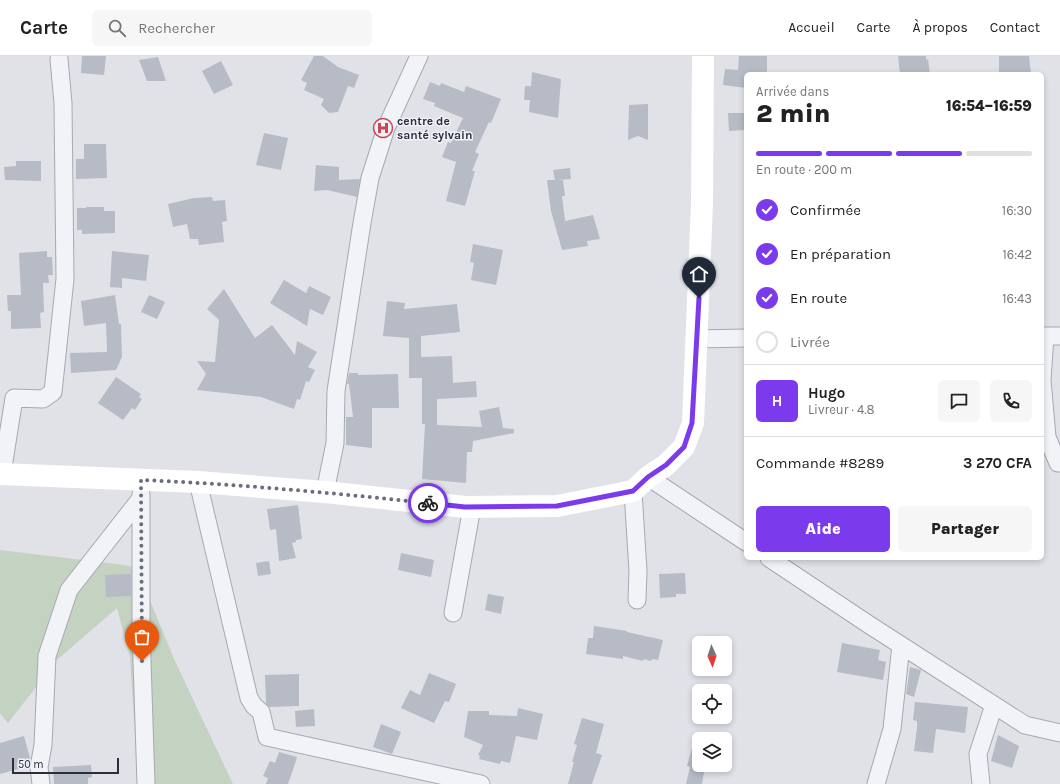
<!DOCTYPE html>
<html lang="fr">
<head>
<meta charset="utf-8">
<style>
	body { margin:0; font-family:Karla,sans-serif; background:#f6f6f6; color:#222; height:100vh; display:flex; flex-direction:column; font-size:15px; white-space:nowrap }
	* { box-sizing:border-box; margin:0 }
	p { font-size:13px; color:#767676 }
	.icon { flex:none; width:22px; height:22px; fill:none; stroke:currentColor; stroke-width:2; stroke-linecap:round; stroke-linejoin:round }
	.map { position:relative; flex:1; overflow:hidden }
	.panel { position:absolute; left:744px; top:16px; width:300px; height:488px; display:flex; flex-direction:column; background:#fff; border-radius:6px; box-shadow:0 2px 6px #0003 }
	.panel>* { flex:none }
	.needle { width:26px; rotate:177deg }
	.controls { position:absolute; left:692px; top:580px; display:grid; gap:8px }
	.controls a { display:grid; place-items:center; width:40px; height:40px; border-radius:6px; background:#fff; box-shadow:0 2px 6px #0003; font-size:20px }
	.scale { position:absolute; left:12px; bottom:10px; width:107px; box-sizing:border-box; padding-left:4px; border:2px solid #292f3f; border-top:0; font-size:11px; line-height:14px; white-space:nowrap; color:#292f3f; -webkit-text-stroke:3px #eff1f6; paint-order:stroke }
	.pin { position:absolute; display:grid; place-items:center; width:34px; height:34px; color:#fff; margin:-41px -17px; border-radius:50% 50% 50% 0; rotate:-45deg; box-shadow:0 0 4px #0007 }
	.pin .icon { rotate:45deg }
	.courier { position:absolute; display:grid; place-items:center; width:40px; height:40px; margin:-20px; border:3px solid #7c3aed; border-radius:50%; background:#fff; color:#222; box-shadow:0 1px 5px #0007 }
	.head em { font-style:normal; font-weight:800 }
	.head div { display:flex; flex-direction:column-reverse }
	.head { display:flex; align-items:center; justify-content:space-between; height:68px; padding:0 12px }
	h1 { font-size:26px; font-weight:800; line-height:30px }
	.bar { display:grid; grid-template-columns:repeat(4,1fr); gap:6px 4px; align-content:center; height:48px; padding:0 12px }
	.bar i { height:5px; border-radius:3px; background:#e0e0e0 }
	.bar .selected { background:#7c3aed }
	.bar p { grid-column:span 4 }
	.line { display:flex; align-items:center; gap:10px; padding:0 12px; border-top:1px solid #e0e0e0 }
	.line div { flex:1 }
	.round { display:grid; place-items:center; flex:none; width:42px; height:42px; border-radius:6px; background:#f6f6f6 }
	ol { padding:0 12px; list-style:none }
	li { display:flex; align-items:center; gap:12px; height:44px }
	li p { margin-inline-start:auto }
	li .icon { padding:4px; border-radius:50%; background:#7c3aed; color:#fff; stroke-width:4 }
	li:last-child { color:#767676 }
	li i { width:22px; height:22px; border:2px solid #e0e0e0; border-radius:50% }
	.primary-button { display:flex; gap:8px; margin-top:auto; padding:8px 12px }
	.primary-button a { flex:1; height:46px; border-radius:6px; background:#7c3aed; color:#fff; font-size:16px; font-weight:800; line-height:46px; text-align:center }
	.primary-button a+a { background:#f6f6f6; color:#222 }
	header { display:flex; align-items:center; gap:24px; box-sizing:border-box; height:56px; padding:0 20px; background:#fff; border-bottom:1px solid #e0e0e0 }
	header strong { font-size:19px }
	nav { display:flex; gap:22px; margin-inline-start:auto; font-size:14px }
	.search { width:280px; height:36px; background:#f6f6f6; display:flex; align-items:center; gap:10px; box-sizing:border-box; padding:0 14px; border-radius:6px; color:#767676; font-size:15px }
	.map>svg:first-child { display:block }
	.green { fill:#c4d2c1 }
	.building { fill:#b7bbc5 }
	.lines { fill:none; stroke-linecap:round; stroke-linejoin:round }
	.street-casing { stroke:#a5a9b2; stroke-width:19 }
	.street { stroke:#f2f3f7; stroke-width:17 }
	.secondary { stroke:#fff; stroke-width:22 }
	.done { stroke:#696e7a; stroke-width:4; stroke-dasharray:0 7.2 }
	.route { stroke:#7c3aed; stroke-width:5 }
	.labels { text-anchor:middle; stroke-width:3; stroke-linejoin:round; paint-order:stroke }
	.poi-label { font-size:12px; font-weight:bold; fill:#292f3f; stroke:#eff1f6; text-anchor:start }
</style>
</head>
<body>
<header>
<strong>Carte</strong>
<div class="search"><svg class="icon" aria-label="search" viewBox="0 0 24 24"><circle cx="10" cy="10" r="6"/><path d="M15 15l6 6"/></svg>Rechercher</div>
<nav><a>Accueil</a><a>Carte</a><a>À propos</a><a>Contact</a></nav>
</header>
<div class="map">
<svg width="1060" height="728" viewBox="0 0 1060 728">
	<rect width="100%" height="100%" fill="#e0e2e8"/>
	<path class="green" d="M0 494 124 509 137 512 174 603 233 728H138L130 601 117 552 58 603 8 667 0 657Z"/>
	<path class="building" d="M82 0H106L104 19 81 17Z
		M314 0H323L338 11 359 19 354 32 348 30 338 56 329 57 321 49 324 43 304 34 307 27 301 24Z
		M739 0H767V18H746V32L723 29 725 13 738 14Z
		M898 0H926V4L928 3 930 18H900Z
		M999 0H1029L1031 18H999Z
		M158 1 166 25H147L139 4Z
		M221 5 233 29 214 38 202 15Z
		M532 16 561 23 558 62 529 56 530 44H524L525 30H531Z
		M430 26 440 30 441 27 464 36 466 30 501 43 491 67 489 66 475 96 479 98 472 115H475L465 150 446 145 456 106 442 101 448 86 451 87 463 62 434 50 435 47 423 43Z
		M648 48V84L638 80 628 84 629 49Z
		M728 57H746V74L729 75Z
		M264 77 288 82 281 114 256 109Z
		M84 88H106L107 122 76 123V103H84Z
		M16 105H41V125L5 124 4 111 16 110Z
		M316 109 339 111V124L360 123 357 141 327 134 314 135Z
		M570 112 571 123 556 124H563L565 140H562L565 165 593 159 600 183 587 185 588 190 562 194 551 155 547 124H555L553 114Z
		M212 141 213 145 225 144 227 165 222 166 224 186 199 189 198 183H190L187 168 173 171 168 148 194 142Z
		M86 151H104V155H115V177L82 178V174H77V152H86Z
		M473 188 503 194 496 229 471 224 474 207 470 206Z
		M47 195V201H52L53 219H48L49 227H43L44 256 40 257 41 272 11 273V255H8L7 239H21L19 197Z
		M112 195 149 199 146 225 122 222V232L110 231Z
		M284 224 306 237 309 230 331 241 323 259 310 253 307 270 270 247Z
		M224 233 255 282 272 269 295 299 297 285 317 296 308 311 315 314 309 326 306 325 300 344 297 343 294 353 261 341 197 334 206 318 197 305 215 306 219 264 207 253Z
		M115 239 119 268H121L122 301 116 314 71 317 70 297 107 296 106 267 84 270 81 245Z
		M149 239 165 246 157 263 141 256Z
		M387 245 405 247 404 253 457 248 460 276 421 280V301L452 300 453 327 476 325 477 341 437 343V369L482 371 479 355 499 351 503 372 514 373V377L473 385 472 396H467L466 427 422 423 425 368H422V322H409V282L383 280Z
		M349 317H358V319L398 318 399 352H372V392L346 389V361H353L349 328H347Z
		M116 321 141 338 139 341 142 343 135 354 132 352 123 364 98 347Z
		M298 449 302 483 296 484V486L292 487 296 502 279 505 276 473 270 474 267 453Z
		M401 497 434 504 431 521 398 514Z
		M269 505 271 518 258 520 256 507Z
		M685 517 686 538H676V541L660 542 659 518Z
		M131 518V540L106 541 105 519Z
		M488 538 504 541 501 558 485 554Z
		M594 570 627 575V576L663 584 658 604 652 603 651 605 644 603 643 605 623 600V603L586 598 588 582H593Z
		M842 587 880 594 878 604 886 606 883 624 837 616Z
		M910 611 921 614 914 641 906 638Z
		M429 617 456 628 449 646 445 645 434 667 401 652 410 634 420 639Z
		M299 618V650L269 651 266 647 265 619Z
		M915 646 968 651 965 677 936 673 933 697 914 695 917 672V665L913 664Z
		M518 652 543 658 537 684 516 680 510 707 501 705 500 708 479 703 480 700 478 699 483 689 464 681 468 655H489V659L517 660Z
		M314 653 315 670 296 671 295 655Z
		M582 662 604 668 596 697 602 699 592 728H568L574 706H572L577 689 574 688Z
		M381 668 401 676 392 698 373 691Z
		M696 678 699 679V709H705L704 716 702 728H686L690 711 687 710Z
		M998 679 1019 690 1012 712 991 705Z
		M24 680 30 702 29 710 0 718V687Z
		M279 696 297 701 293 714 288 728H266L268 722 263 720 270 705 275 707Z
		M91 709 92 721 88 722V728H54L53 711Z"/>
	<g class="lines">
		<g class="street-casing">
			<path id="street" d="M1042 280H1060
				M1045 280 1042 324 1047 381 1058 407H1060
				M697 283 746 282
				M2 418 14 342 43 343 53 336 65 223 63 47 59 3
				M648 421 746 486
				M198 426 249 642 254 650 261 656 267 681 481 728
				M633 435 638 515 637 544
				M325 436 335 387 336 335 362 167 370 122 386 72 419 0
				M141 438V574L146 728
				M769 502 868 568 1025 669 1060 677
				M453 557 472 451
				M41 728 39 711 43 689 47 600 69 534 141 442
				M876 728 892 673 901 589
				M981 728 978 698 994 649"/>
		</g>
		<use href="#street" class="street"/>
		<path class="secondary" d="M0 418 198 426 325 436 465 451 557 450 633 435 648 421 666 409 684 391 693 367 702 147 703 0"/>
	</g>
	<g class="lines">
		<path class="done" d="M142 605 141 424C237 428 333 437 428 447"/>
		<path class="route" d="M428 447 465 451 557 450 633 435 648 421 666 409 684 391 692 367 699 242"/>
	</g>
	<defs>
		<g id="hospital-ring" transform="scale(1)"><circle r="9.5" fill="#eff1f6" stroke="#ca484f" stroke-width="1.5"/><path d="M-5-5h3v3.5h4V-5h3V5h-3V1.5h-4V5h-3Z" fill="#ca484f"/></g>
	</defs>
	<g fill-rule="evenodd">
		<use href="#hospital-ring" x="383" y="72"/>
	</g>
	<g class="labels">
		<g class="poi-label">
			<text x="397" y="69">centre de<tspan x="397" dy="14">santé sylvain</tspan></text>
		</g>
	</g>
</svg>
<div class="controls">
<a><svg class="needle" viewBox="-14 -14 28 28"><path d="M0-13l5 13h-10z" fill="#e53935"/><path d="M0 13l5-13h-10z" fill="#767676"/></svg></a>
<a><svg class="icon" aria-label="locate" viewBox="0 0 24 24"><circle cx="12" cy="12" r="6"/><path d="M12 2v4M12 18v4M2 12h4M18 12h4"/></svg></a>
<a><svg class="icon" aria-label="layers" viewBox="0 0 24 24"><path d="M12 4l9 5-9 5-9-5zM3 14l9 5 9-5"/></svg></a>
</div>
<div class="scale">50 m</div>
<div class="pin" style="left:142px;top:605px;background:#ea580c"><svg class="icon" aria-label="bag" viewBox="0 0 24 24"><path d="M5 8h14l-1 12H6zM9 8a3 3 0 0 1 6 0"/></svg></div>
<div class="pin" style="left:699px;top:242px;background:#1f2937"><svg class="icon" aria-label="home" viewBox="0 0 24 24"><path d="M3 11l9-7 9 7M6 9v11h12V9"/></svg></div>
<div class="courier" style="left:428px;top:447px"><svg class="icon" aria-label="bike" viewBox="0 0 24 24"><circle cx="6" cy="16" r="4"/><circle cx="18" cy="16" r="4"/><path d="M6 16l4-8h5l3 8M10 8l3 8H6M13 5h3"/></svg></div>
<section class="panel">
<div class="head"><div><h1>2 min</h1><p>Arrivée dans</p></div><em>16:54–16:59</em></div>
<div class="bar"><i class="selected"></i><i class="selected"></i><i class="selected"></i><i></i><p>En route · 200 m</p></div>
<ol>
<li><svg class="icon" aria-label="check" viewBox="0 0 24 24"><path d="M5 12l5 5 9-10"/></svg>Confirmée<p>16:30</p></li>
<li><svg class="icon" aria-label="check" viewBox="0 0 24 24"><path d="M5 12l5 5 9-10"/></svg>En préparation<p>16:42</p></li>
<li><svg class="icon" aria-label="check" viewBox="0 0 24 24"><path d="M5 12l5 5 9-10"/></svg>En route<p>16:43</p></li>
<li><i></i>Livrée</li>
</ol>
<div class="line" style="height:72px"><b class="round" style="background:#7c3aed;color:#fff">H</b><div><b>Hugo</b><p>Livreur · 4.8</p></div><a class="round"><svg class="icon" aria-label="chat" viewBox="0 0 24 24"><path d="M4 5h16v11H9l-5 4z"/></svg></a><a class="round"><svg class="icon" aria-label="phone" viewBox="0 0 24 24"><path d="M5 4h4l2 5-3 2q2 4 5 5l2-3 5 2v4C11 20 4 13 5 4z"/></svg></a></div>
<div class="line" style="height:52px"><div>Commande #8289</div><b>3 270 CFA</b></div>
<div class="primary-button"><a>Aide</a><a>Partager</a></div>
</section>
</div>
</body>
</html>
